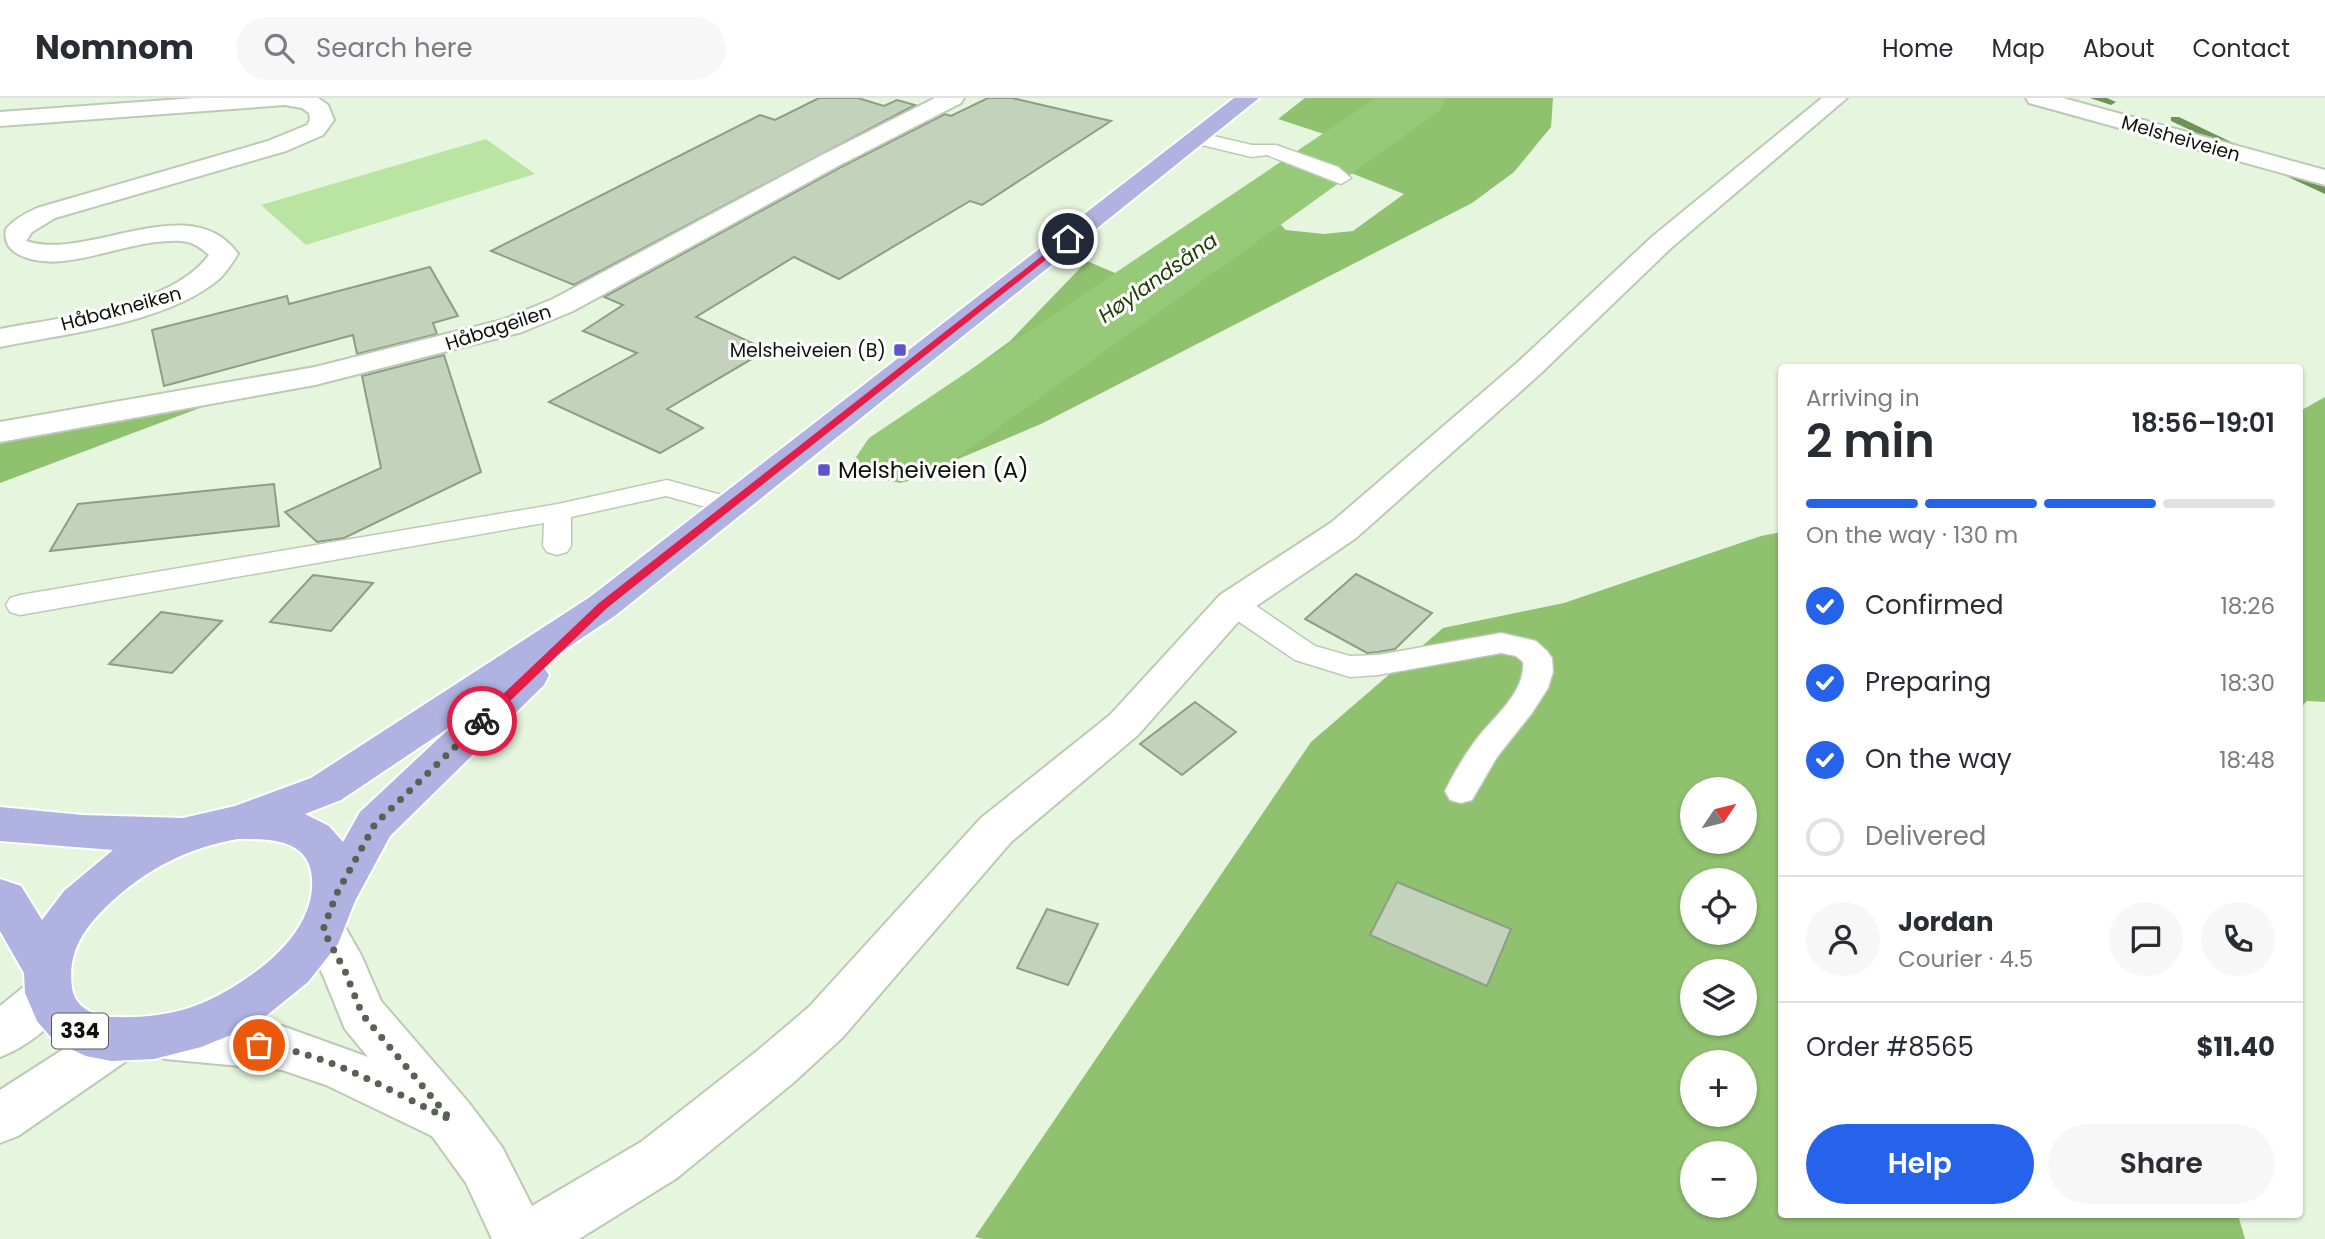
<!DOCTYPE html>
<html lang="en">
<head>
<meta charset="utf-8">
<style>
	body { margin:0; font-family:Poppins,sans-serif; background:#f7f7f7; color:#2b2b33; height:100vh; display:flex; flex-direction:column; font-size:26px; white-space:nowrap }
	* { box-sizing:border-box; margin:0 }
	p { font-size:23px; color:#7c7c81 }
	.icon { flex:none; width:38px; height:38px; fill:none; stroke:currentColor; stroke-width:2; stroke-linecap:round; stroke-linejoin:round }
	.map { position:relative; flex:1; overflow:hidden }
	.details { position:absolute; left:1778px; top:266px; width:525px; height:854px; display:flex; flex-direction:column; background:#fff; border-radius:7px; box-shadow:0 2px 5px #0004 }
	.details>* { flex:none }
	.needle { width:46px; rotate:55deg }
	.fabs { position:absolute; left:1680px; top:679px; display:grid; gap:14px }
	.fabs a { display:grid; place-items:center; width:77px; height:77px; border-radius:50%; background:#fff; box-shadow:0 2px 5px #0004; font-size:35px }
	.pin { position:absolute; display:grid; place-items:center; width:60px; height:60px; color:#fff; margin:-30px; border:4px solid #fff; border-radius:50%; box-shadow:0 2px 7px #0007 }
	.courier { position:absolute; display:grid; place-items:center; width:70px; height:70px; margin:-35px; border:5px solid #e11d48; border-radius:50%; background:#fff; color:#222; box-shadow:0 2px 9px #0007 }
	.headline em { font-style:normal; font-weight:600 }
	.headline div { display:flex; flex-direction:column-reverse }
	.headline { display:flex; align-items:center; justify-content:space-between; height:119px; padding:0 28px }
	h1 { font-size:46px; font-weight:600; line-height:52px }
	.bar { display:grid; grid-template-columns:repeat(4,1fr); gap:10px 7px; align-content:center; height:84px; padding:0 28px }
	.bar i { height:9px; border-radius:5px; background:#e1e1e2 }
	.bar .active { background:#2563eb }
	.bar p { grid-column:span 4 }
	.line { display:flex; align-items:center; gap:18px; padding:0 28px; border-top:2px solid #e1e1e2 }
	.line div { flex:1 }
	.round { display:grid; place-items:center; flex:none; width:74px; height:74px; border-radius:37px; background:#f7f7f7 }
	ol { padding:0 28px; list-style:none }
	li { display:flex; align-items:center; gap:21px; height:77px }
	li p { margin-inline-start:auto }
	li .icon { padding:7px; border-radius:50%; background:#2563eb; color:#fff; stroke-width:4 }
	li:last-child { color:#7c7c81 }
	li i { width:38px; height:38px; border:4px solid #e1e1e2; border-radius:50% }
	.cta { display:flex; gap:14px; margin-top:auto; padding:14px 28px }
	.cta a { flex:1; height:80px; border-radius:42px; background:#2563eb; color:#fff; font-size:28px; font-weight:600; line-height:80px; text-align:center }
	.cta a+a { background:#f7f7f7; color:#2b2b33 }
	header { display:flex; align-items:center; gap:42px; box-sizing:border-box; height:98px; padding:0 35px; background:#fff; border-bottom:2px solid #e1e1e2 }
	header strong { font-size:33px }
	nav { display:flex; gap:38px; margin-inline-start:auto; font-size:24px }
	.search { width:490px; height:63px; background:#f7f7f7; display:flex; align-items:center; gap:18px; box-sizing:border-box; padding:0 24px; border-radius:38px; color:#7c7c81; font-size:26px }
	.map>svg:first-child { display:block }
	.green { fill:#bae4a2 }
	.forest { fill:#8fc16f; fill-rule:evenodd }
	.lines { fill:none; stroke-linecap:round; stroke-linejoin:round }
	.stream { fill:#6e9357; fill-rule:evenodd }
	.river { fill:#97ca78; fill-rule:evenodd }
	.building { fill:#c3d2bb; stroke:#8f9d87; stroke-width:2 }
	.lane-casing { stroke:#bccab4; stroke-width:3 }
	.street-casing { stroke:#bccab4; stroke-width:4 }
	.primary-casing { stroke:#fff; stroke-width:4 }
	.lane { fill:#fff; fill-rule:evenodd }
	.street { fill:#fff; fill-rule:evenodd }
	.primary { fill:#b0b2e2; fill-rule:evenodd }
	.route { fill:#e11d48 }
	.done { stroke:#596154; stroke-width:7; stroke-dasharray:0 12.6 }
	.poi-dot { fill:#5c54cd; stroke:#fff; stroke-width:2.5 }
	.labels { text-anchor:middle; stroke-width:6; stroke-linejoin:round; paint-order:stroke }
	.far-street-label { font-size:19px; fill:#0d120a; stroke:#fff }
	.far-poi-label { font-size:19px; fill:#0d120a; stroke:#fff; text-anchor:end }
	.far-water-label { font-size:21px; font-style:italic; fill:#1d3c01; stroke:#fff }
	.shield { fill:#fff; stroke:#565954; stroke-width:2 }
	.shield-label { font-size:21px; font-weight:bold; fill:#0d120a }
	.poi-label { font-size:23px; fill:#0d120a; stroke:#fff; text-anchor:start }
</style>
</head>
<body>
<header>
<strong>Nomnom</strong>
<div class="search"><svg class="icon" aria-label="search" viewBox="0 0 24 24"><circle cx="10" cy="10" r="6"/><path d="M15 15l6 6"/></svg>Search here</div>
<nav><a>Home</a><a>Map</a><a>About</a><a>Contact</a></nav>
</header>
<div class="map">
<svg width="2325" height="1141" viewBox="0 0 2325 1141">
	<rect width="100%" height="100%" fill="#e6f5de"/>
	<path class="green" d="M486 41 535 76 306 147 261 107Z"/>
	<path class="forest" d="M1305 0H1553L1551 29 1514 74 1472 105 1041 326 918 378 892 346 946 290 1010 243 1087 163 1150 190 1250 120 1272 118 1286 132 1324 136 1353 133 1404 96 1308 58 1330 38 1278 21Z
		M229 299 0 385V341Z
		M2325 299V604L2307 603 2300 610V313Z
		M1781 434 1782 1116 2238 1117 2245 1141H983L975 1139 1311 644 1443 530 1564 505 1761 438ZM1692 691H1745V744H1692ZM1692 782H1745V835H1692ZM1692 873H1745V926H1692ZM1692 964H1745V1017H1692ZM1692 1055H1745V1108H1692Z"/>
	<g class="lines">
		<path class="stream" d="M2090 0H2107L2116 4 2111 7Z
			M2171 19H2179L2256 56 2246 58 2171 23Z
			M2271 67H2279L2325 89V96L2271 71Z"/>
		<path class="river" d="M1376 0H1447L1439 13 931 378 900 385 869 378 856 359 869 340Z"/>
	</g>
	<path class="building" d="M819 0H858L884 8 897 2 915 7 574 187 491 153 760 17 775 22Z
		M988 0H1012L1111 23 982 107 970 103 839 181 794 159 696 219 767 252 667 311 703 330 660 355 549 304 637 255 583 233 623 207 604 199 839 70 945 16 951 18Z
		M430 169 458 218 433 225 437 236 357 256 353 237 164 288 152 232 287 198 289 206Z
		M444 257 481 374 344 440 317 444 285 414 381 370 362 278Z
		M274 386 279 428 50 453 78 406Z
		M1356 476 1432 515 1395 551 1378 554 1367 555 1305 521Z
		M313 477 373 485 331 533 270 524Z
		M161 514 222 523 172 575 109 566Z
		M1195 604 1236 634 1182 677 1140 646Z
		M1397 784 1511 831 1487 888 1370 837Z
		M1047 811 1098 826 1068 887 1017 870Z"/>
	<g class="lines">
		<g class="lane-casing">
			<path id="lane" d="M1196 34 1252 47H1276L1338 69 1351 80 1341 86 1267 57 1252 59 1189 44 1187 40Z
				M667 382 740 402 744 408 740 414 731 416 666 398 571 419V448L567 454 557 457 547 454 543 448 544 425 20 517 10 514 6 507 10 500 20 497 558 406Z
				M1233 496 1243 499 1315 548 1350 558 1378 557 1501 535 1536 543 1547 553 1552 560 1553 574 1548 590 1532 615 1497 659 1472 702 1461 705 1450 702 1445 693C1453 677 1462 661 1473 646 1489 622 1526 596 1523 564L1516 558 1501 555 1378 577 1350 579 1295 562 1223 513 1219 506 1223 499Z"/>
		</g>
		<g class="street-casing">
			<path id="street" d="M196 0H318L328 7 334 22 323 37 286 53 55 120 32 134 26 143C88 164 191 89 238 156 232 165 226 175 218 182 164 226 67 235 0 249V231C61 219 170 210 209 157 200 149 193 144 181 143 141 141 102 159 63 163 45 165 0 162 6 131 14 121 26 115 37 110L268 43 307 27 310 22 309 15 302 10 285 7 0 28V14Z
				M935 0H964L961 5 838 68 573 213 522 234 315 287 0 344V324L315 269 502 222 553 201 820 58Z
				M1822 0H1847L1671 150 1540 276 1356 440 1246 515 1138 637 1011 744 843 939 793 985 677 1080 579 1141H492L466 1085 432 1038 326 987 282 972 165 961 148 954 142 942 135 957 18 1038 0 1045V992L101 927 118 920 135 927 141 939 148 924 165 917 282 928 368 959 345 931 323 877 300 832 307 818 323 813 339 818 362 859 381 903 469 1005 502 1049 532 1108 641 1044 757 953 809 909 981 720 1110 617 1220 497 1332 424 1518 264 1653 138Z
				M2026 0H2063L2325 72V87L2029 5Z
				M48 877 65 883 72 898C59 924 27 949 0 959V908L31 883Z"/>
		</g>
		<g class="primary-casing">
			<path id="primary" d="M1234 0H1259L616 517 542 567 549 577 544 587 390 738 355 803 338 846 308 884 266 918 243 932 201 949 154 961 111 963 86 958 55 944 37 923 25 895 24 875 0 833V781L21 788 42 822 64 793 113 752 0 743V709L83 717 183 720 235 708 311 680 590 499ZM453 627 360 714 343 744 329 728 305 716 341 702ZM238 741C268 741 309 740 312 780 316 836 254 880 209 902 180 916 147 920 116 919 97 919 75 911 72 890 67 854 84 830 108 807 146 771 187 750 238 741Z"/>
		</g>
		<use href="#lane" class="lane"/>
		<use href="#street" class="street"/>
		<use href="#primary" class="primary"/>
	</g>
	<path class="route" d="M1066 139 1072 141 607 510 486 626H478V620L599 505Z"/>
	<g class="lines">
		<path class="done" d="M259 947C327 954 390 993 451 1022L362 916 345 873 323 832 336 797 375 726 482 623"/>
	</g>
	<g class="poi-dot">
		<rect x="893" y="245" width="14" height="14" rx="3.5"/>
		<rect x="817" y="365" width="14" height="14" rx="3.5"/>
	</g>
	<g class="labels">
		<g class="far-street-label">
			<text transform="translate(2181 40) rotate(16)" y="7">Melsheiveien</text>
			<text transform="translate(121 210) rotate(-15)" y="7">Håbakneiken</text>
			<text transform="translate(498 229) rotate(-18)" y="7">Håbageilen</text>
		</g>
		<g class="far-poi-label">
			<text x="886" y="259">Melsheiveien (B)</text>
		</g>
		<g class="far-water-label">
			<text transform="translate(1158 180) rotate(-35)" y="7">Høylandsåna</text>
		</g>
		<rect class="shield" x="52" y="915.5" width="56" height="35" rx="5"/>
		<g class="shield-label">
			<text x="80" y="940">334</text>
		</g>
		<g class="poi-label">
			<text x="838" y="380">Melsheiveien (A)</text>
		</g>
	</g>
</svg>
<div class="fabs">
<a><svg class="needle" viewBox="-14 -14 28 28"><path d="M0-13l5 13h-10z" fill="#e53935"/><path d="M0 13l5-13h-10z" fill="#7c7c81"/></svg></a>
<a><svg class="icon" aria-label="locate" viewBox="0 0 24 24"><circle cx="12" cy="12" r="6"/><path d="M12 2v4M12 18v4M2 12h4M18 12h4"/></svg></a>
<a><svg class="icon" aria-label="layers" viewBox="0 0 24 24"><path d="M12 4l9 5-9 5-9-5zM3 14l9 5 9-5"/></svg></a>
<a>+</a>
<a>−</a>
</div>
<div class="pin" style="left:259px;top:947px;background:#ea580c"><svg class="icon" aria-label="bag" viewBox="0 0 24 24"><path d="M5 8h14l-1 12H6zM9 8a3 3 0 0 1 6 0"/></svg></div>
<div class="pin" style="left:1068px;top:141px;background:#1f2937"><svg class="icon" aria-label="home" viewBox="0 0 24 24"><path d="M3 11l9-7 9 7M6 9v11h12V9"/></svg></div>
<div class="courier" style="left:482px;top:623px"><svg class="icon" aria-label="bike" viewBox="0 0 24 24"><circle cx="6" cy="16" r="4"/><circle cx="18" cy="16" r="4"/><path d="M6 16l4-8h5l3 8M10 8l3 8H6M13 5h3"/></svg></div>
<section class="details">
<div class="headline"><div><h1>2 min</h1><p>Arriving in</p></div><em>18:56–19:01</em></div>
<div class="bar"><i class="active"></i><i class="active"></i><i class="active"></i><i></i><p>On the way · 130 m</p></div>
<ol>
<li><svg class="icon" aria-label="check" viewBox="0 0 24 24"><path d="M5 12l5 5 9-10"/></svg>Confirmed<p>18:26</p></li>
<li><svg class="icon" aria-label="check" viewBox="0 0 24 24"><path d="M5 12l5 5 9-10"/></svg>Preparing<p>18:30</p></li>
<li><svg class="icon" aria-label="check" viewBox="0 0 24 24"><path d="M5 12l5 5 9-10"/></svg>On the way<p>18:48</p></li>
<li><i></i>Delivered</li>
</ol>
<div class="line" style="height:126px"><a class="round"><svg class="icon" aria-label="person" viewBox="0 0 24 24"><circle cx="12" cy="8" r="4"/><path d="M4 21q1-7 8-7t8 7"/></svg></a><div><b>Jordan</b><p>Courier · 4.5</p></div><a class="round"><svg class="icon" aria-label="chat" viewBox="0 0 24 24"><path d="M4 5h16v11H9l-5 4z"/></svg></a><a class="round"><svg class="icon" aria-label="phone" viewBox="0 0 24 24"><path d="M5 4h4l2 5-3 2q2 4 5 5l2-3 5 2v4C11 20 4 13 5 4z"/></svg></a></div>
<div class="line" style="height:91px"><div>Order #8565</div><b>$11.40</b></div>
<div class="cta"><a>Help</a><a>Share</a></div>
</section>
</div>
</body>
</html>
